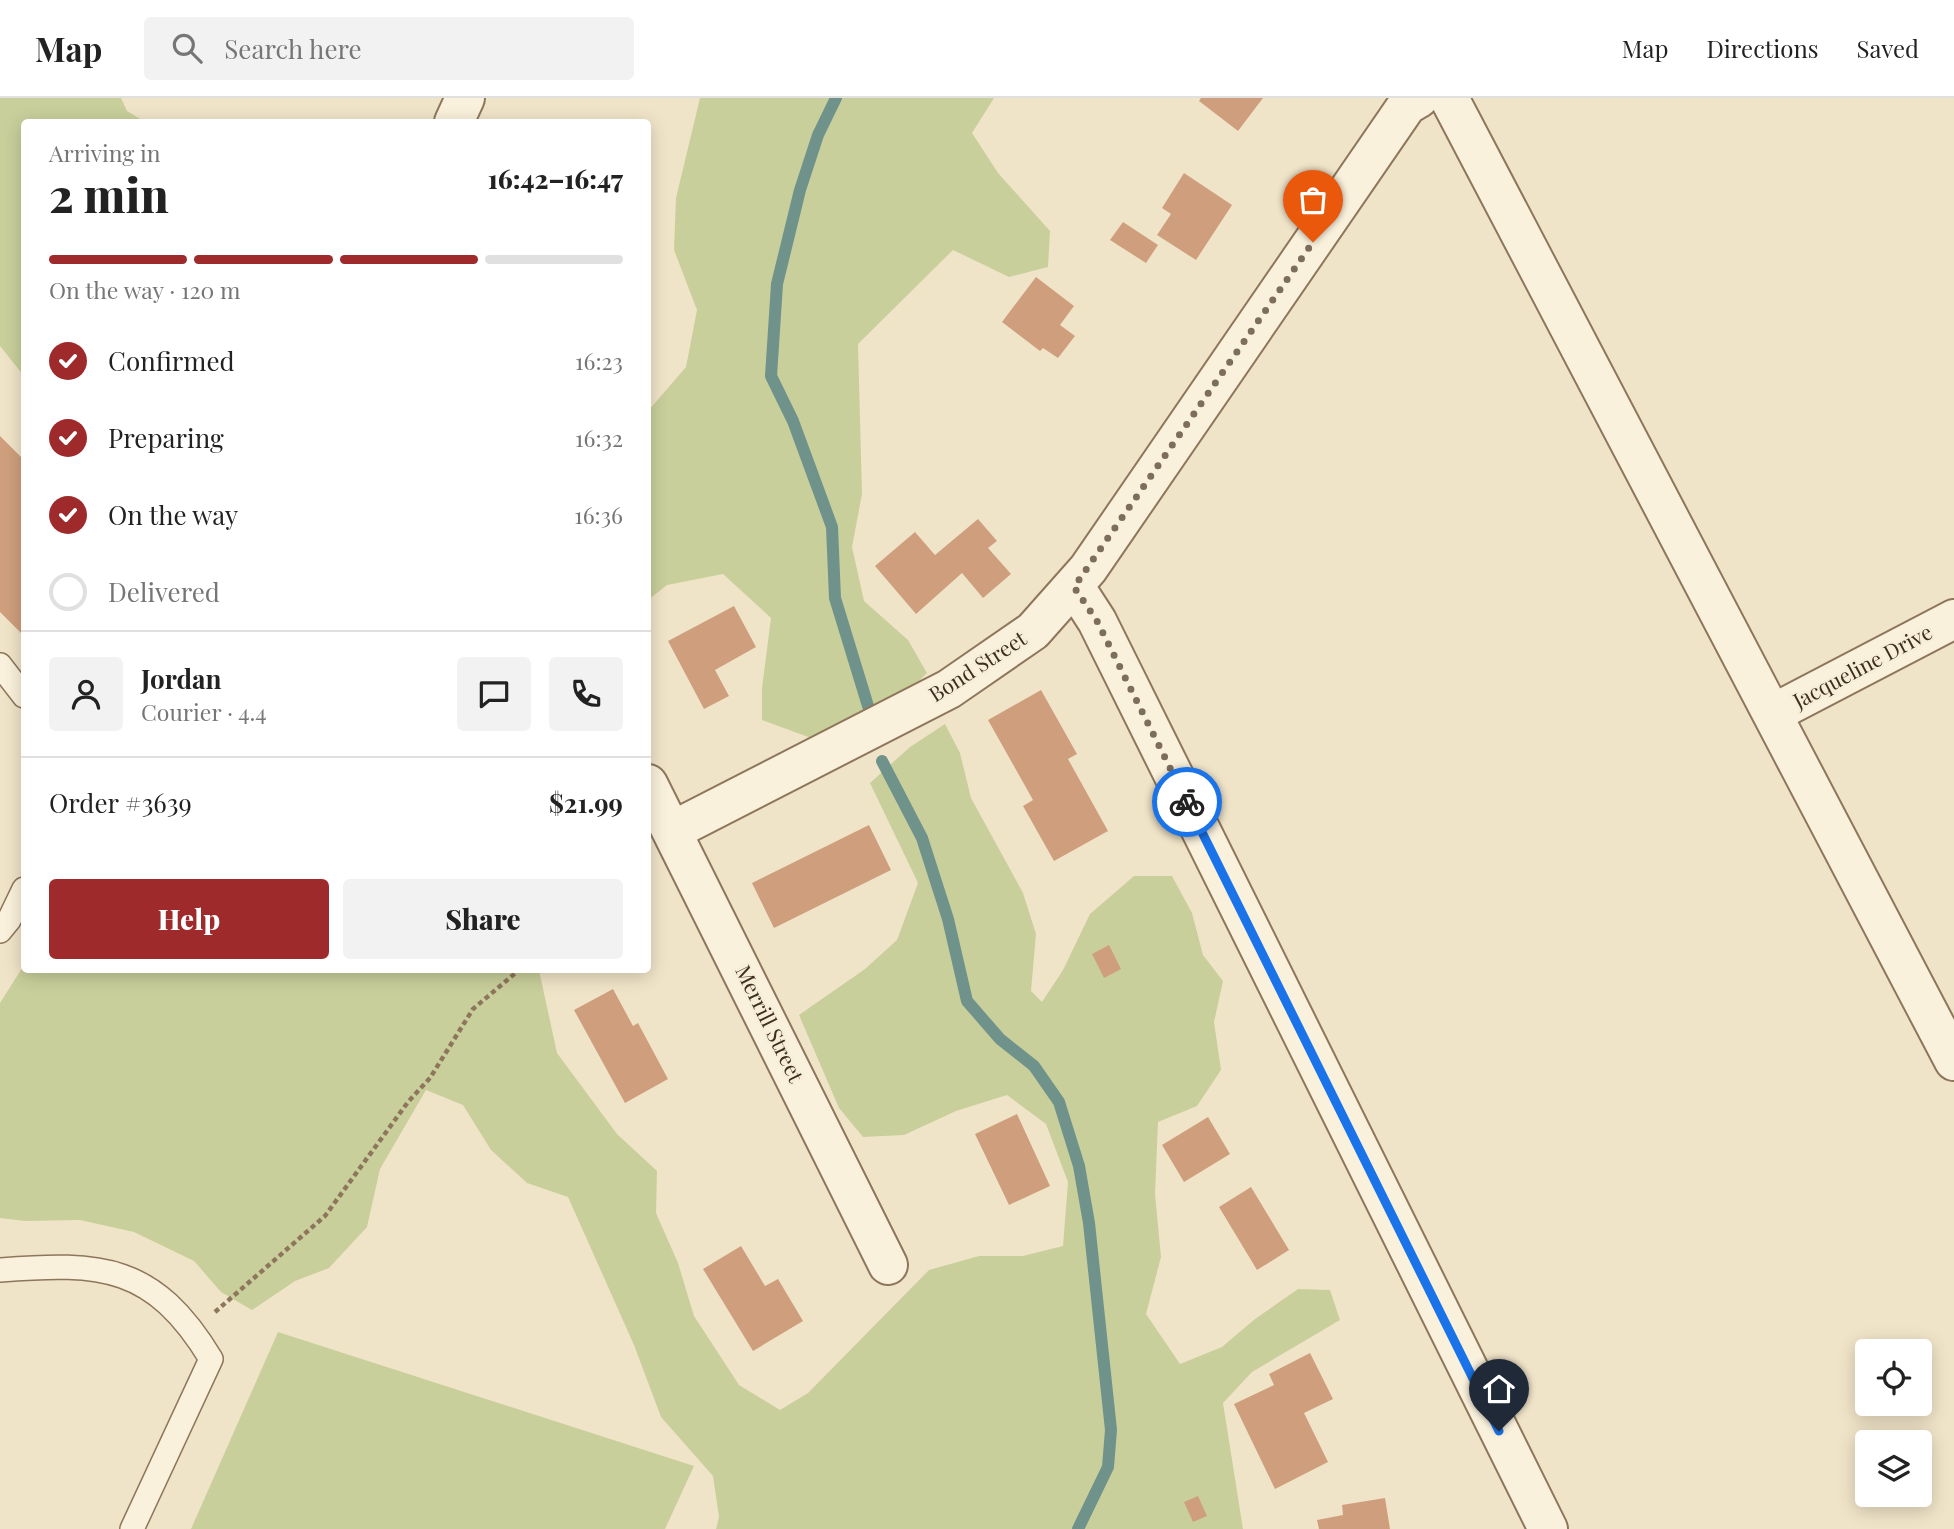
<!DOCTYPE html>
<html lang="en">
<head>
<meta charset="utf-8">
<style>
	body { margin:0; font-family:"Playfair Display",serif; background:#f2f2f2; color:#222; height:100vh; display:flex; flex-direction:column; font-size:26px; white-space:nowrap }
	* { box-sizing:border-box; margin:0 }
	p { font-size:23px; color:#767676 }
	.icon { flex:none; width:38px; height:38px; fill:none; stroke:currentColor; stroke-width:2; stroke-linecap:round; stroke-linejoin:round }
	.map { position:relative; flex:1; overflow:hidden }
	.panel { position:absolute; left:21px; top:21px; width:630px; height:854px; display:flex; flex-direction:column; background:#fff; border-radius:7px; box-shadow:0 4px 18px #0003 }
	.panel>* { flex:none }
	.buttons { position:absolute; left:1855px; top:1241px; display:grid; gap:14px }
	.buttons a { display:grid; place-items:center; width:77px; height:77px; border-radius:7px; background:#fff; box-shadow:0 4px 18px #0003; font-size:35px }
	.pin { position:absolute; display:grid; place-items:center; width:60px; height:60px; color:#fff; margin:-72px -30px; border-radius:50% 50% 50% 0; rotate:-45deg; box-shadow:0 0 7px #0007 }
	.pin .icon { rotate:45deg }
	.courier { position:absolute; display:grid; place-items:center; width:70px; height:70px; margin:-35px; border:5px solid #1a73e8; border-radius:50%; background:#fff; color:#222; box-shadow:0 2px 9px #0007 }
	.overview em { font-style:normal; font-weight:800 }
	.overview div { display:flex; flex-direction:column-reverse }
	.overview { display:flex; align-items:center; justify-content:space-between; height:119px; padding:0 28px }
	h1 { font-size:46px; font-weight:800; line-height:52px }
	.bar { display:grid; grid-template-columns:repeat(4,1fr); gap:10px 7px; align-content:center; height:84px; padding:0 28px }
	.bar i { height:9px; border-radius:5px; background:#e0e0e0 }
	.bar .selected { background:#9e2a2b }
	.bar p { grid-column:span 4 }
	.line { display:flex; align-items:center; gap:18px; padding:0 28px; border-top:2px solid #e0e0e0 }
	.line div { flex:1 }
	.round { display:grid; place-items:center; flex:none; width:74px; height:74px; border-radius:7px; background:#f2f2f2 }
	ol { padding:0 28px; list-style:none }
	li { display:flex; align-items:center; gap:21px; height:77px }
	li p { margin-inline-start:auto }
	li .icon { padding:7px; border-radius:50%; background:#9e2a2b; color:#fff; stroke-width:4 }
	li:last-child { color:#767676 }
	li i { width:38px; height:38px; border:4px solid #e0e0e0; border-radius:50% }
	.cta { display:flex; gap:14px; margin-top:auto; padding:14px 28px }
	.cta a { flex:1; height:80px; border-radius:7px; background:#9e2a2b; color:#fff; font-size:28px; font-weight:800; line-height:80px; text-align:center }
	.cta a+a { background:#f2f2f2; color:#222 }
	header { display:flex; align-items:center; gap:42px; box-sizing:border-box; height:98px; padding:0 35px; background:#fff; border-bottom:2px solid #e0e0e0 }
	header strong { font-size:33px }
	nav { display:flex; gap:38px; margin-inline-start:auto; font-size:24px }
	.search { width:490px; height:63px; background:#f2f2f2; display:flex; align-items:center; gap:18px; box-sizing:border-box; padding:0 24px; border-radius:7px; color:#767676; font-size:26px }
	.map>svg:first-child { display:block }
	.green { fill:#c9cf9b }
	.lines { fill:none; stroke-linecap:round; stroke-linejoin:round }
	.stream { stroke:#6f938a; stroke-width:12 }
	.building { fill:#cf9f7d }
	.lane-casing { stroke:#8d765c; stroke-width:26 }
	.street-casing { stroke:#8d765c; stroke-width:42 }
	.path { stroke:#8d765c; stroke-width:4.5; stroke-dasharray:5 3.5; stroke-linecap:butt }
	.lane { stroke:#faf1dc; stroke-width:23 }
	.street { stroke:#faf1dc; stroke-width:38 }
	.done { stroke:#7c6e5b; stroke-width:7; stroke-dasharray:0 12.6 }
	.route { stroke:#1a73e8; stroke-width:9 }
	.labels { text-anchor:middle; stroke-width:5; stroke-linejoin:round; paint-order:stroke }
	.street-label { font-size:21px; fill:#3d2e20; stroke:#f7eed8 }
</style>
</head>
<body>
<header>
<strong>Map</strong>
<div class="search"><svg class="icon" aria-label="search" viewBox="0 0 24 24"><circle cx="10" cy="10" r="6"/><path d="M15 15l6 6"/></svg>Search here</div>
<nav><a>Map</a><a>Directions</a><a>Saved</a></nav>
</header>
<div class="map">
<svg width="1954" height="1431" viewBox="0 0 1954 1431">
	<rect width="100%" height="100%" fill="#f0e4c8"/>
	<path class="green" d="M0 0H121L127 13 145 24H24V278L0 248Z
		M700 0H994L972 35 998 75 1050 133 1048 169 1009 179 953 152 858 246 862 396 852 449 864 503 908 542 927 575 894 608 811 640 762 622V590L771 520 723 476 667 487 648 502V313L686 269 697 212 674 152 676 100Z
		M945 626 960 655 971 700 1023 795 1036 836 1031 893 1042 904 1063 872 1090 816 1134 778H1172L1192 815 1203 857 1223 883 1214 924 1221 972 1197 1008 1158 1024 1155 1096 1161 1159 1146 1216 1180 1266 1222 1249 1255 1221 1298 1191 1330 1192 1340 1222 1252 1274 1223 1305 1243 1431H716L719 1419 713 1378 661 1319 634 1247 568 1099 527 1085 491 1052 463 1007 426 992 380 1071 367 1129 329 1170 295 1183 252 1212 221 1194 194 1163 134 1134 80 1122 25 1123 0 1120V905L24 867V872H539L557 955 617 1036 657 1073 656 1115 678 1165 694 1218 739 1287 780 1312 808 1295 929 1172 979 1158H1023L1063 1148 1068 1084 1046 1026 1007 997 956 1013 904 1037 863 1039 839 1010 799 917 865 871 897 842 918 785 870 685 910 649Z
		M278 1234 694 1368 665 1431H191Z"/>
	<g class="lines">
		<path class="stream" d="M836 0 818 37 800 92 777 186 771 278 793 323 832 429 835 500 868 608
			M882 663 922 740 948 821 967 903 1000 941 1034 968 1059 1004 1079 1068 1089 1125 1111 1332 1108 1369 1078 1431"/>
	</g>
	<path class="building" d="M1201 0H1263L1238 33 1199 3Z
		M1184 75 1232 107 1196 162 1157 137 1171 116 1162 110Z
		M1123 124 1158 147 1146 165 1110 142Z
		M1036 179 1074 208 1060 227 1075 238 1058 260 1043 250 1040 253 1002 224Z
		M0 338 24 362V538L0 514Z
		M978 421 997 443 988 450 1011 476 983 500 962 475 916 516 875 468 915 434 935 457Z
		M734 508 756 549 715 572 729 598 704 611 668 543Z
		M1041 592 1077 656 1068 661 1108 733 1054 763 1023 708 1033 702 988 622Z
		M869 727 891 772 774 830 752 785Z
		M1109 847 1121 871 1104 880 1092 856Z
		M613 891 633 928 638 925 668 981 625 1005 574 912Z
		M1017 1016 1050 1088 1009 1107 975 1036Z
		M1208 1019 1230 1056 1184 1084 1162 1047Z
		M1251 1089 1289 1152 1257 1172 1219 1109Z
		M741 1148 765 1188 778 1181 803 1223 753 1253 703 1171Z
		M1310 1255 1333 1301 1304 1315 1328 1364 1275 1391 1234 1306 1274 1287 1269 1276Z
		M1198 1398 1207 1418 1193 1424 1184 1404Z
		M1385 1400 1390 1431H1319L1317 1422 1343 1417 1342 1407Z"/>
	<g class="lines">
		<g class="lane-casing">
			<path id="lane" d="M0 567 24 598
				M0 833 9 822 24 791
				M0 1172C102 1164 154 1167 211 1261L132 1431"/>
		</g>
		<g class="street-casing">
			<path id="street" d="M1449 0 1954 963
				M454 24 465 0
				M1075 489 1097 523 1548 1431
				M1772 616 1954 521
				M648 686 888 1167
				M672 733 949 591 1033 533 1088 471 1407 7 1419 0"/>
		</g>
		<path class="path" d="M215 1214 325 1118 408 1004 430 980 473 911 519 872"/>
		<use href="#lane" class="lane"/>
		<use href="#street" class="street"/>
	</g>
	<g class="lines">
		<path class="done" d="M1187 704 1097 523 1074 489 1313 144"/>
		<path class="route" d="M1187 704 1499 1333"/>
	</g>
	<g class="labels">
		<g class="street-label">
			<text transform="translate(978 569) rotate(-33)" y="7">Bond Street</text>
			<text transform="translate(1863 569) rotate(-28)" y="7">Jacqueline Drive</text>
			<text transform="translate(769 926) rotate(64)" y="7">Merrill Street</text>
		</g>
	</g>
</svg>
<div class="buttons">
<a><svg class="icon" aria-label="locate" viewBox="0 0 24 24"><circle cx="12" cy="12" r="6"/><path d="M12 2v4M12 18v4M2 12h4M18 12h4"/></svg></a>
<a><svg class="icon" aria-label="layers" viewBox="0 0 24 24"><path d="M12 4l9 5-9 5-9-5zM3 14l9 5 9-5"/></svg></a>
</div>
<div class="pin" style="left:1313px;top:144px;background:#ea580c"><svg class="icon" aria-label="bag" viewBox="0 0 24 24"><path d="M5 8h14l-1 12H6zM9 8a3 3 0 0 1 6 0"/></svg></div>
<div class="pin" style="left:1499px;top:1333px;background:#1f2937"><svg class="icon" aria-label="home" viewBox="0 0 24 24"><path d="M3 11l9-7 9 7M6 9v11h12V9"/></svg></div>
<div class="courier" style="left:1187px;top:704px"><svg class="icon" aria-label="bike" viewBox="0 0 24 24"><circle cx="6" cy="16" r="4"/><circle cx="18" cy="16" r="4"/><path d="M6 16l4-8h5l3 8M10 8l3 8H6M13 5h3"/></svg></div>
<section class="panel">
<div class="overview"><div><h1>2 min</h1><p>Arriving in</p></div><em>16:42–16:47</em></div>
<div class="bar"><i class="selected"></i><i class="selected"></i><i class="selected"></i><i></i><p>On the way · 120 m</p></div>
<ol>
<li><svg class="icon" aria-label="check" viewBox="0 0 24 24"><path d="M5 12l5 5 9-10"/></svg>Confirmed<p>16:23</p></li>
<li><svg class="icon" aria-label="check" viewBox="0 0 24 24"><path d="M5 12l5 5 9-10"/></svg>Preparing<p>16:32</p></li>
<li><svg class="icon" aria-label="check" viewBox="0 0 24 24"><path d="M5 12l5 5 9-10"/></svg>On the way<p>16:36</p></li>
<li><i></i>Delivered</li>
</ol>
<div class="line" style="height:126px"><a class="round"><svg class="icon" aria-label="person" viewBox="0 0 24 24"><circle cx="12" cy="8" r="4"/><path d="M4 21q1-7 8-7t8 7"/></svg></a><div><b>Jordan</b><p>Courier · 4.4</p></div><a class="round"><svg class="icon" aria-label="chat" viewBox="0 0 24 24"><path d="M4 5h16v11H9l-5 4z"/></svg></a><a class="round"><svg class="icon" aria-label="phone" viewBox="0 0 24 24"><path d="M5 4h4l2 5-3 2q2 4 5 5l2-3 5 2v4C11 20 4 13 5 4z"/></svg></a></div>
<div class="line" style="height:91px"><div>Order #3639</div><b>$21.99</b></div>
<div class="cta"><a>Help</a><a>Share</a></div>
</section>
</div>
</body>
</html>
